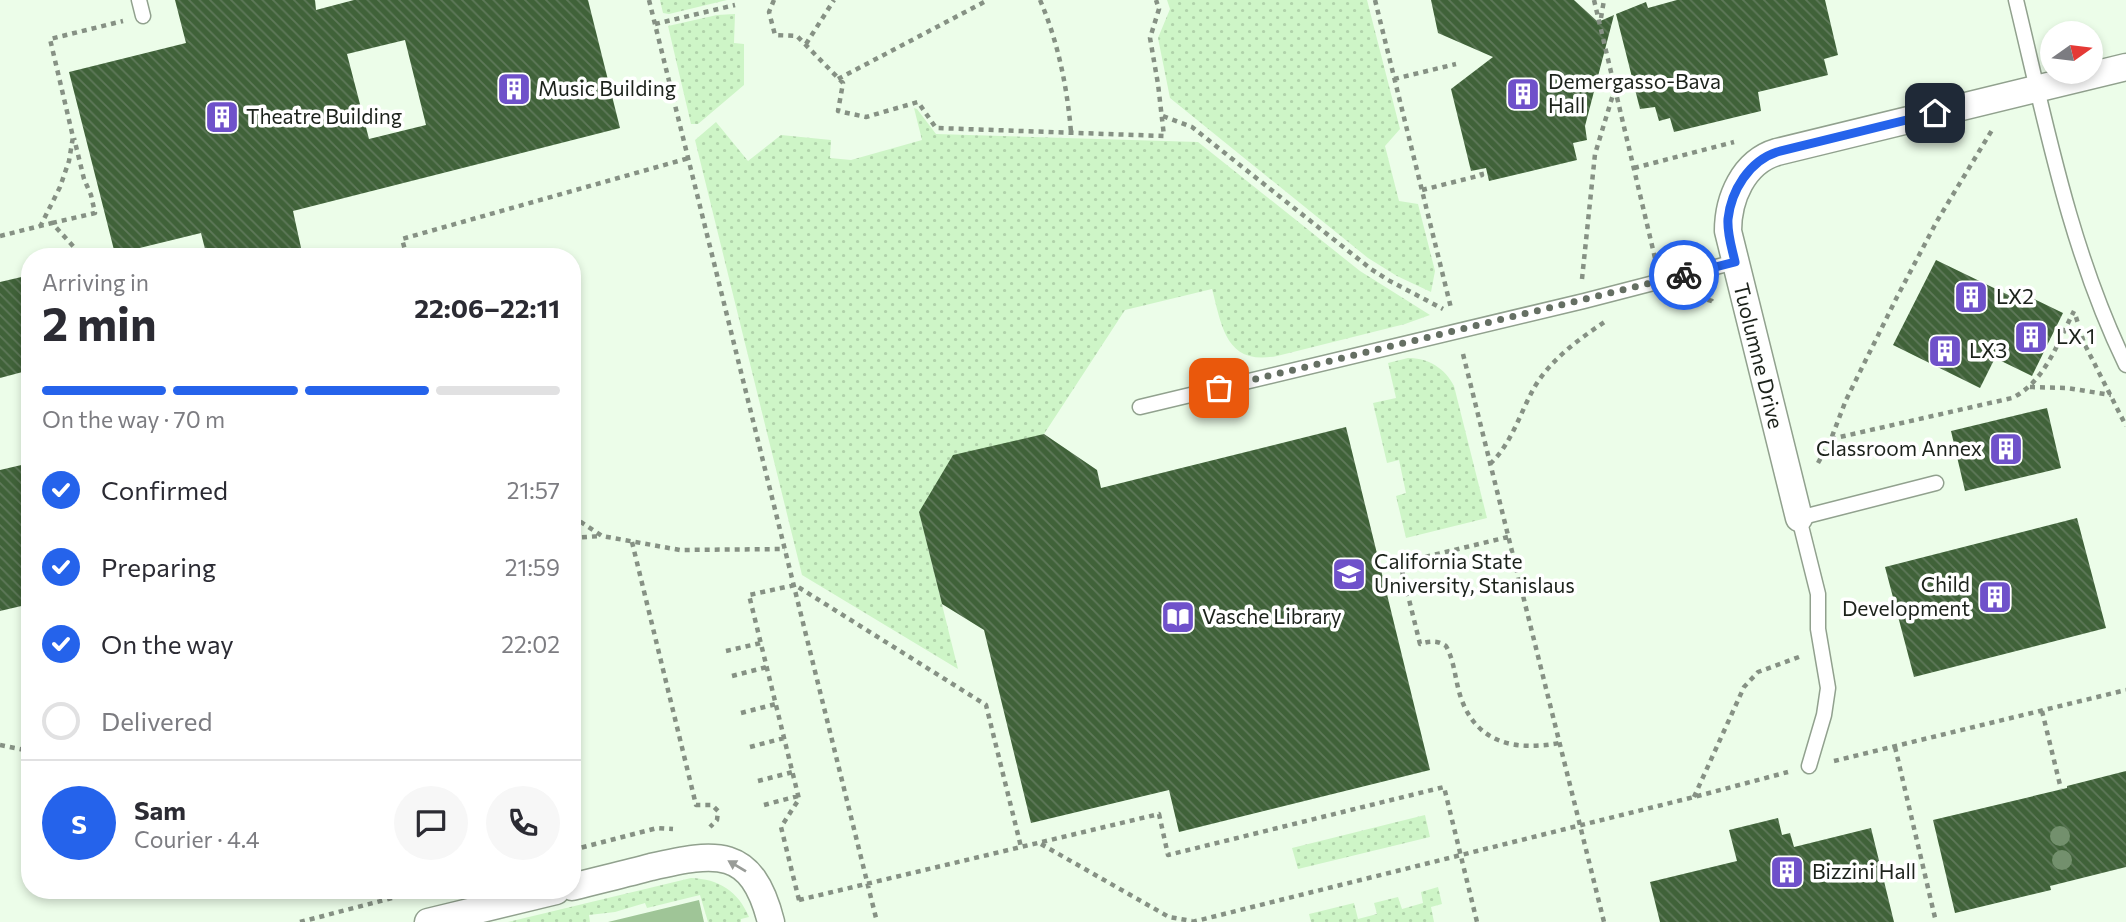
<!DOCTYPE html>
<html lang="en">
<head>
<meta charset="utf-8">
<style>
	body { margin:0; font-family:Commissioner,sans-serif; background:#f7f7f7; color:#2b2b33; height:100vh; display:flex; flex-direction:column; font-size:26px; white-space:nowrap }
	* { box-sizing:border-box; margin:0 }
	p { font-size:23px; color:#7c7c81 }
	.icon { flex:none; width:38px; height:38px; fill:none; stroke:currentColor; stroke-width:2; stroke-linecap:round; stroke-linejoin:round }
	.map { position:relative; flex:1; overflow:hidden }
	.details { position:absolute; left:21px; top:248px; width:560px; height:651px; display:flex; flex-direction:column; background:#fff; border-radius:28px; box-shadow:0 4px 10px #0003 }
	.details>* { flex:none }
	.needle { width:46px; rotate:76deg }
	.controls { position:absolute; left:2040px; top:21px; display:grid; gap:14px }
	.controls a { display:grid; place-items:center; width:63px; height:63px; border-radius:50%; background:#fff; box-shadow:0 4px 10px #0003; font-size:35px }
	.pin { position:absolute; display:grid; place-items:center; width:60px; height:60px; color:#fff; margin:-30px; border-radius:14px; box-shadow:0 4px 10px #0006 }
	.courier { position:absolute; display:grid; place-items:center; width:70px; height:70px; margin:-35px; border:5px solid #2563eb; border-radius:50%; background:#fff; color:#222; box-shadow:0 2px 9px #0007 }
	.headline em { font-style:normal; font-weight:700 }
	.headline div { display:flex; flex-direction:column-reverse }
	.headline { display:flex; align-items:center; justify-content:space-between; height:119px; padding:0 21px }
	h1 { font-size:46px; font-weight:700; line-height:52px }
	.bar { display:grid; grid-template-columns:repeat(4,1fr); gap:10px 7px; align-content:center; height:84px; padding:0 21px }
	.bar i { height:9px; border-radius:5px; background:#e1e1e2 }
	.bar .current { background:#2563eb }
	.bar p { grid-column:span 4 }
	.line { display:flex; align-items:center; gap:18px; padding:0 21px; border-top:2px solid #e1e1e2 }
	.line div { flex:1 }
	.round { display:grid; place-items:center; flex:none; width:74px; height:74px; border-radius:37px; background:#f7f7f7 }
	ol { padding:0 21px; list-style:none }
	li { display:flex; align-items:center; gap:21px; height:77px }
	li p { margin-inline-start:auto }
	li .icon { padding:7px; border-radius:50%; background:#2563eb; color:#fff; stroke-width:4 }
	li:last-child { color:#7c7c81 }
	li i { width:38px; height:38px; border:4px solid #e1e1e2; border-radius:50% }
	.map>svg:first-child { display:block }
	.grass { fill:url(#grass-dots) }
	.water { fill:#9fc597 }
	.building { fill:url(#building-back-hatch); fill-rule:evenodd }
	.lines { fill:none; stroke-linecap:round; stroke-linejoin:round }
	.lane-casing { stroke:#91a18e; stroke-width:17 }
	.street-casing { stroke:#91a18e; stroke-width:29 }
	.path { stroke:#869184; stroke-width:4.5; stroke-dasharray:5 5; stroke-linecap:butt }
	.lane { stroke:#fff; stroke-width:14 }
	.street { stroke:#fff; stroke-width:26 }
	.tree { fill:#73906d }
	.oneway { fill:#999c98 }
	.done { stroke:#656f63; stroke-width:7; stroke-dasharray:0 12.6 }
	.route { stroke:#2563eb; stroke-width:9 }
	.labels { text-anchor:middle; stroke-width:7; stroke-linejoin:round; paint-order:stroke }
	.poi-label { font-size:21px; fill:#1c221b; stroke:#fff; text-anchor:start }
	.street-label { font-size:21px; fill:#1c221b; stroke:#fff }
</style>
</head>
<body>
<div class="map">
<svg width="2126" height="922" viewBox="0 0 2126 922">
	<defs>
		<pattern id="grass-dots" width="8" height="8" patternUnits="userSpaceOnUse" patternTransform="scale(1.75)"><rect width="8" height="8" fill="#cef5c7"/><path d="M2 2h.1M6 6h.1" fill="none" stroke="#b0d2aa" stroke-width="1.8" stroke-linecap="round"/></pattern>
		<pattern id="building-back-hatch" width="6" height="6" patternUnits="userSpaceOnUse" patternTransform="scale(1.75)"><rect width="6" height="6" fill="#406239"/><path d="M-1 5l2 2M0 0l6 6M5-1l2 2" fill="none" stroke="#5f795a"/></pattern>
	</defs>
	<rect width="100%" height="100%" fill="#ecfde9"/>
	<path class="grass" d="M660 0H727L669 14 663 13Z
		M1167 0H1367L1400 129 1385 146 1399 201 1418 204 1435 271 1431 292 1397 276 1368 258 1170 98 1158 38 1170 9Z
		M735 14 734 43 744 44V85L698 124H691L668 26 717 15Z
		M914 108 917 109 936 134 1198 142 1360 271 1430 315 1405 324 1277 356C1226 366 1222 327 1212 289L1125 310 1044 434 919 512 958 669 802 575 695 140 716 122 748 161 781 135 831 140 830 158 851 160 922 140Z
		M1408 358C1428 358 1445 368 1454 386L1487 518 1406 538 1396 496 1406 493 1399 460 1387 463 1373 403 1396 398 1388 363Z
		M1425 815 1430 837 1298 869 1292 848Z
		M691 878C719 879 738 891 749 917L741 919V922H708L700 895 647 908 645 903 615 912 589 915 590 922H508Z
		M1438 887 1442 904 1431 907 1434 922H1311L1309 914 1354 903 1358 919 1377 914 1374 903 1398 897 1402 909 1423 903 1421 892Z"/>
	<path class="water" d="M699 900 704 922H608Z"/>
	<path class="building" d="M175 0H315L316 10 354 0H588L620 128 293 211 303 257H207L201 233 115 254 69 72 186 43ZM405 40 426 125 369 139 347 54Z
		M1431 0H1574L1598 22 1614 15 1585 126 1587 140 1573 143 1577 160 1489 181 1486 168 1471 171 1451 89 1493 57 1438 33Z
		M1677 0H1825L1838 55 1824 59 1828 75 1758 92 1761 111 1674 132 1670 118 1659 121 1655 107 1640 109 1616 14 1646 2 1648 8Z
		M1936 260 2027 304 2030 297 2063 313 2032 376 1995 358 1980 388 1893 345Z
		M30 275V370L0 378V282Z
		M2047 408 2061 468 1965 491 1951 431Z
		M1346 427 1430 770 1179 832 1169 790 1031 823 984 630 942 604 919 512 953 455 1044 434 1097 470 1101 488Z
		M30 463V604L0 611V470Z
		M2077 518 2106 628 1914 677 1885 567Z
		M2126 771V867L2050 886 2051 890 1955 913 1933 820 2067 788V786Z
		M1778 818 1782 835 1790 833 1794 847 1871 828 1894 922H1660L1650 882 1737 861 1729 830Z"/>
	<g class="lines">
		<g class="lane-casing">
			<path id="lane" d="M139 0 143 16
				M2016 0C2046 124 2070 250 2126 365
				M1140 407 1584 301 1735 262
				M1809 766 1824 715 1828 688 1818 629V594L1799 518 1936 483"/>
		</g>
		<g class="street-casing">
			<path id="street" d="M1799 518 1728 231C1728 199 1743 162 1777 152L2126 67
				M572 887C599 880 625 874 651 867 716 852 752 846 771 922
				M428 922 556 891"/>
		</g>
		<path class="path" d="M649 0 877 922
			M774 0 769 12 775 35 797 36 843 83 838 111 866 117 918 102 936 128 1164 136 1158 84 1150 38 1159 9 1156 0
			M1040 0C1058 42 1067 86 1071 132
			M1375 0 1451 308
			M1594 0 1655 258
			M1601 18 1604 0
			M655 24 735 5
			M806 44 834 0
			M838 79 988 0
			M1394 79 1456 64
			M1163 116 1192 127 1371 269 1388 280 1443 309
			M1634 168 1734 142
			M1422 190 1482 175 1481 171
			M52 223 95 213 91 195 84 179 74 138
			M40 227 60 187 69 161 73 137 50 39 123 21
			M0 236 52 223 83 257
			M407 257 402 239 689 158
			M1582 279 1595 154 1615 88
			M1698 297 1712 301 1715 305
			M2076 317 2084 343 2126 426
			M1463 354 1604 922
			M2030 387 2067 388 2111 395
			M1831 439 2012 398C2045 382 2058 342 2074 311
			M1818 463 1831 439 1846 400 1897 297 1937 221 1992 130
			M1490 464C1512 443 1520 413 1534 388 1550 360 1579 339 1606 321
			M572 516 602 536 680 550 785 549
			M1508 537 1400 563 1420 644C1430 641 1437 640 1446 646 1455 662 1455 681 1461 698 1477 744 1516 751 1559 743
			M572 538 601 536
			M632 542 696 805H712L718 811 717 820 710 827
			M726 651 761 643
			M732 676 767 667
			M2042 711 2061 789
			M741 713 776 704
			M0 745 30 751
			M750 747 784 738
			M1895 747 1936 922
			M1834 761 2126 690
			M758 781 793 772
			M1694 797 1744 687 1758 672 1799 657
			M764 805 798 796
			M1041 844 1169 917 1192 921
			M572 850 657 828 673 829
			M799 900 1159 814 1168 855 1444 787 1477 922
			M799 900 781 827 799 799 749 595 795 585 986 705 1021 847
			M300 922 419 891
			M1192 922 1694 797 1788 772"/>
		<use href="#lane" class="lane"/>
		<use href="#street" class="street"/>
	</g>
	<g class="tree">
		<circle cx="2060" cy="836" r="10"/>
		<circle cx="2062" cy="860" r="10"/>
	</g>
	<defs><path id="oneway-solid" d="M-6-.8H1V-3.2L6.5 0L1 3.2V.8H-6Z" transform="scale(1.75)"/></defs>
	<use class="oneway" href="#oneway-solid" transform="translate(737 866) rotate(-149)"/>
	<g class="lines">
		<path class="done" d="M1219 388 1684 275"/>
		<path class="route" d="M1684 275 1735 262C1732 248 1727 234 1728 219 1731 191 1749 161 1777 152L1935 113"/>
	</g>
	<defs>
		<g id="building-square" transform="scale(1.75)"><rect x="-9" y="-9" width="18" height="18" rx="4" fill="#6f51ca" stroke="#fff"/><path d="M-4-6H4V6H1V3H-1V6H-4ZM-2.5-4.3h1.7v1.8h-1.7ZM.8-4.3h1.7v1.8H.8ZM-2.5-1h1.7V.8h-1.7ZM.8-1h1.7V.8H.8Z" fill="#fff"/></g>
		<g id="university-square" transform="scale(1.75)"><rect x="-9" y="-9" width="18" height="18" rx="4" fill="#6f51ca" stroke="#fff"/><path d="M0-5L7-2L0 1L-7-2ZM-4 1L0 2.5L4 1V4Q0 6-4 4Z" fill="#fff"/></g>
		<g id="library-square" transform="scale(1.75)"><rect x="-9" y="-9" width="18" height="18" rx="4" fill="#6f51ca" stroke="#fff"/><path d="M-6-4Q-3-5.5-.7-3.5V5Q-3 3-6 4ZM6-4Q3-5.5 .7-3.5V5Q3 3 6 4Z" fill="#fff"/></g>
	</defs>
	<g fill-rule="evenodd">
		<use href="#building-square" x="514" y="89"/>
		<use href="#building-square" x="1523" y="94"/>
		<use href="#building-square" x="222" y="117"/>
		<use href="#building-square" x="1971" y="297"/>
		<use href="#building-square" x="2031" y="337"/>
		<use href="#building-square" x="1945" y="351"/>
		<use href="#building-square" x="2006" y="449"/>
		<use href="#university-square" x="1349" y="574"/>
		<use href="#building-square" x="1995" y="597"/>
		<use href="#library-square" x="1178" y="617"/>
		<use href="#building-square" x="1787" y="872"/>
	</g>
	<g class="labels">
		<g class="poi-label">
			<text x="1548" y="89">Demergasso-Bava<tspan x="1548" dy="24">Hall</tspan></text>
			<text x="538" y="96">Music Building</text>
			<text x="246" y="124">Theatre Building</text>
			<text x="1996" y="304">LX2</text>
			<text x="2056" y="344">LX 1</text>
			<text x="1969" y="358">LX3</text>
			<text x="1982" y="456" text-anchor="end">Classroom Annex</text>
			<text x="1374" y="569">California State<tspan x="1374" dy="24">University, Stanislaus</tspan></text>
			<text x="1970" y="592" text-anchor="end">Child<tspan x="1970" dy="24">Development</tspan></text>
			<text x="1202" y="624">Vasche Library</text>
			<text x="1812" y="879">Bizzini Hall</text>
		</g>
		<g class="street-label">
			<text transform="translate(1758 356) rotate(76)" y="7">Tuolumne Drive</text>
		</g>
	</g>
</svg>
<div class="controls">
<a><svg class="needle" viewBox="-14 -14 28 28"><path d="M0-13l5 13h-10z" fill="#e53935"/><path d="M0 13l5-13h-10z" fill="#7c7c81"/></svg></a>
</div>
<div class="pin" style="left:1219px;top:388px;background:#ea580c"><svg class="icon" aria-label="bag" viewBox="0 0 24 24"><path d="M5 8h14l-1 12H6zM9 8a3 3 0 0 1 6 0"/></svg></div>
<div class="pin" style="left:1935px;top:113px;background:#1f2937"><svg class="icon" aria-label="home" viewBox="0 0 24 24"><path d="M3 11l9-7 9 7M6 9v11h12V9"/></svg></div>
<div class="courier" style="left:1684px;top:275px"><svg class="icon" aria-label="bike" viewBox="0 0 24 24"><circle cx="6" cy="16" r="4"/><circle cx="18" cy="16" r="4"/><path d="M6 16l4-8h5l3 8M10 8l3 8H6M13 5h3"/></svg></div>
<section class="details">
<div class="headline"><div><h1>2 min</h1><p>Arriving in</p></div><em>22:06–22:11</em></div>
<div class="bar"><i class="current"></i><i class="current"></i><i class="current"></i><i></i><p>On the way · 70 m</p></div>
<ol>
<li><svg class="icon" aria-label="check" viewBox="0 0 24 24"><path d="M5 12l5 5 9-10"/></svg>Confirmed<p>21:57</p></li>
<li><svg class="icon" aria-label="check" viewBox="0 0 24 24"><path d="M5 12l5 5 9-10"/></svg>Preparing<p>21:59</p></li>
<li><svg class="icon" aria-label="check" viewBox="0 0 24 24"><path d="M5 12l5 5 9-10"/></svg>On the way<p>22:02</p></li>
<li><i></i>Delivered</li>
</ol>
<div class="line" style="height:126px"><b class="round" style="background:#2563eb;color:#fff">S</b><div><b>Sam</b><p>Courier · 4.4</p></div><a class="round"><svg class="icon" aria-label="chat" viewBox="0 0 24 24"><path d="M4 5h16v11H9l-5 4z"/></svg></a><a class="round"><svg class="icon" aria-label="phone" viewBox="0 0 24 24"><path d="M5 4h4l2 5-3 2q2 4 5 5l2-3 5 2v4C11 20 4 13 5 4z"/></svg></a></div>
</section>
</div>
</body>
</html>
